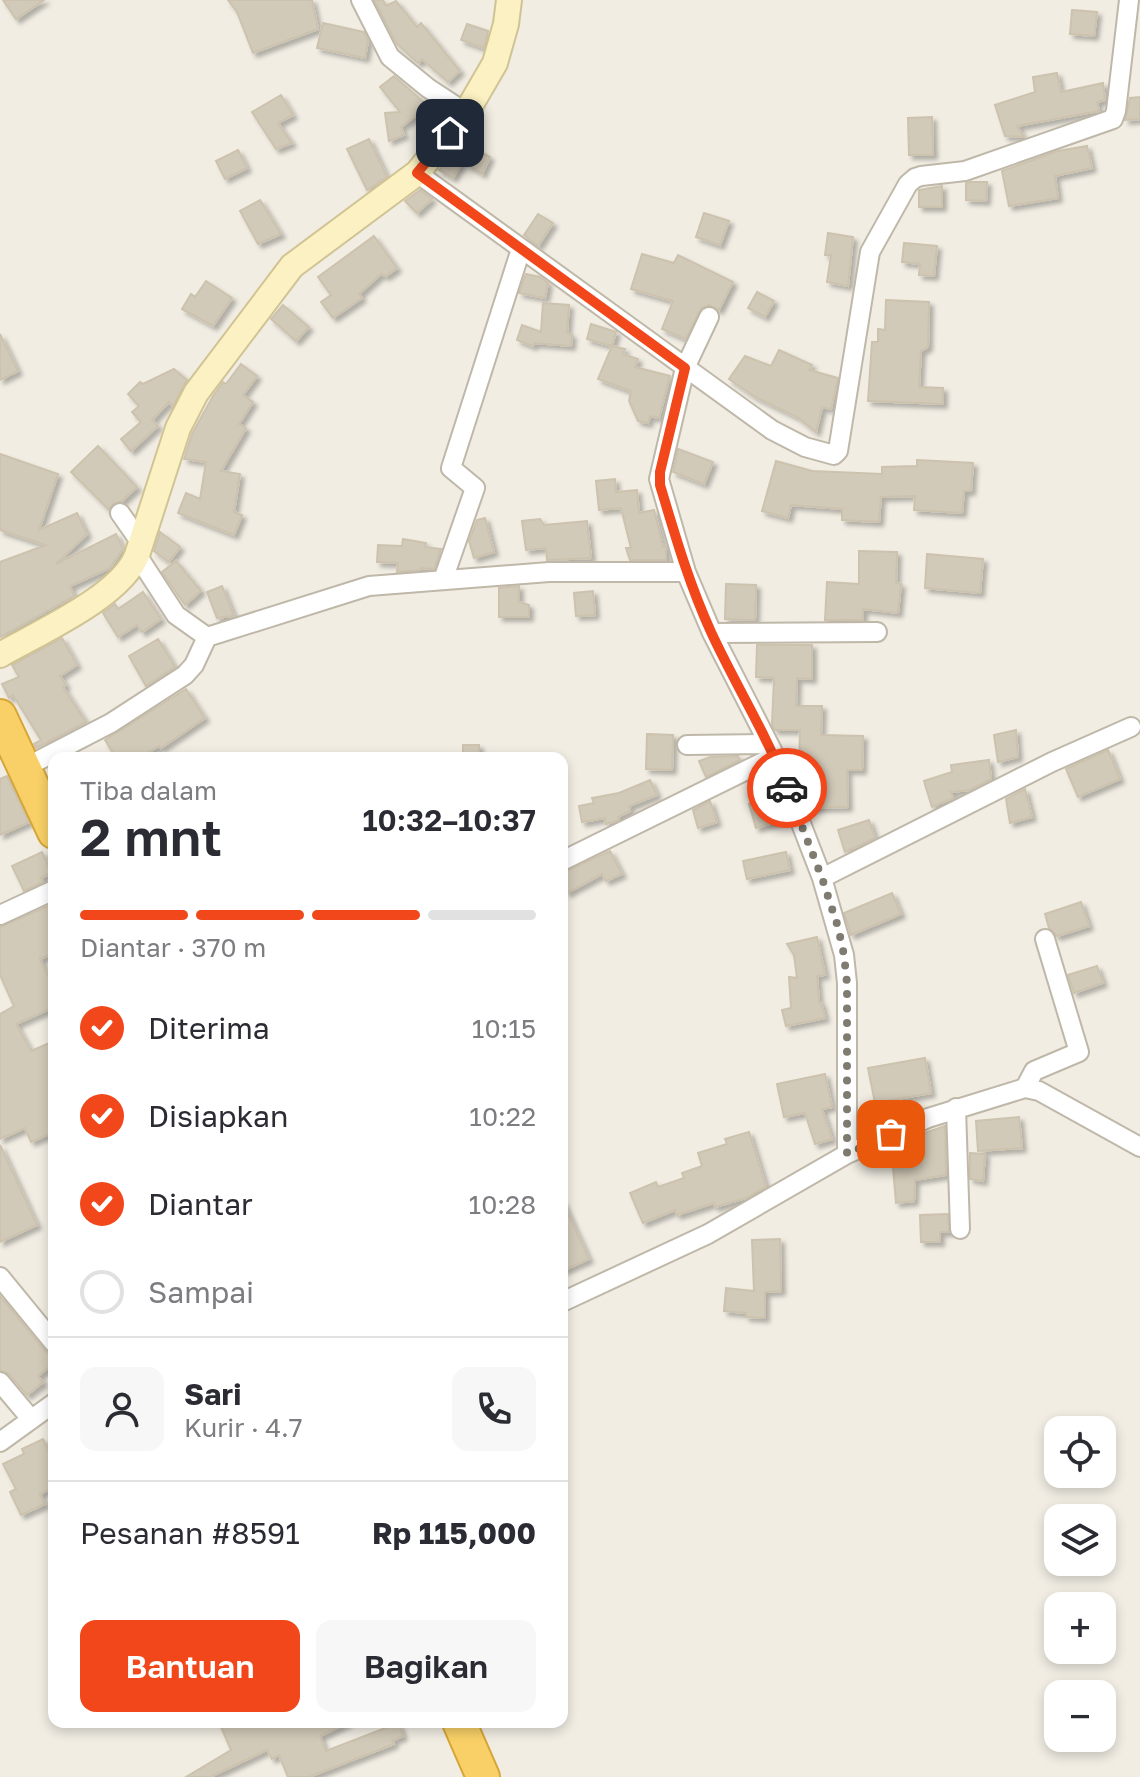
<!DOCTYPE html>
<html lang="id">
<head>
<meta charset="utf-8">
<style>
	body { margin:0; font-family:"Golos Text",sans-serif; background:#f7f7f7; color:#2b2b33; height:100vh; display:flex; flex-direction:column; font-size:30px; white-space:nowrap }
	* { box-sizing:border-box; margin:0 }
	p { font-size:26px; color:#7c7c81 }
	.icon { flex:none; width:44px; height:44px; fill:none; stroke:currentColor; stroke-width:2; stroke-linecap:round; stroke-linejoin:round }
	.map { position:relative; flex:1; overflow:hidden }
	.panel { position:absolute; left:48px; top:752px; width:520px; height:976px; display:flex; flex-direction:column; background:#fff; border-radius:16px; box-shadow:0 4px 12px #0003 }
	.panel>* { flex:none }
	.controls { position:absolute; left:1044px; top:1416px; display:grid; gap:16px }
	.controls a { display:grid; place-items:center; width:72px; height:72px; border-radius:16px; background:#fff; box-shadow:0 4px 12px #0003; font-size:40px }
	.pin { position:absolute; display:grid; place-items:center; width:68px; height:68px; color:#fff; margin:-34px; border-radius:16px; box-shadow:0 4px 12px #0006 }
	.courier { position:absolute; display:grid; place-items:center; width:80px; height:80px; margin:-40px; border:6px solid #f1471a; border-radius:50%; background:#fff; color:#222; box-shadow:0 2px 10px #0007 }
	.summary em { font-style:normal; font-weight:600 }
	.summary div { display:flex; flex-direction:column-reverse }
	.summary { display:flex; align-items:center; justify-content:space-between; height:136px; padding:0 32px }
	h1 { font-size:52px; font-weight:600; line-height:60px }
	.bar { display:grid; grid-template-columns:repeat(4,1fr); gap:12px 8px; align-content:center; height:96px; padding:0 32px }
	.bar i { height:10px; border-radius:6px; background:#e1e1e2 }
	.bar .current { background:#f1471a }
	.bar p { grid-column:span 4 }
	.line { display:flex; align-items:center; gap:20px; padding:0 32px; border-top:2px solid #e1e1e2 }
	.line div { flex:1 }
	.round { display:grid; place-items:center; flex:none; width:84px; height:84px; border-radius:16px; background:#f7f7f7 }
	ol { padding:0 32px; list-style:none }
	li { display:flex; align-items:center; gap:24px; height:88px }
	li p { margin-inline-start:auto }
	li .icon { padding:8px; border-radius:50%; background:#f1471a; color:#fff; stroke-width:4 }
	li:last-child { color:#7c7c81 }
	li i { width:44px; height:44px; border:4px solid #e1e1e2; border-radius:50% }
	.cta { display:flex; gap:16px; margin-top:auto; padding:16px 32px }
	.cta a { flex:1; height:92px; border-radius:16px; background:#f1471a; color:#fff; font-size:32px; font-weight:600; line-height:92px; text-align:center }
	.cta a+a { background:#f7f7f7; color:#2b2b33 }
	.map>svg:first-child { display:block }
	.building { fill:#d2cab9; stroke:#ccc2ad; stroke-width:2; filter:url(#shadow) }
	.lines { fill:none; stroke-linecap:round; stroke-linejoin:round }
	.street-casing { stroke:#bfb8a9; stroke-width:22 }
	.secondary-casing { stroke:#d0c394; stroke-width:28 }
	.highway-casing { stroke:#d6a538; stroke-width:36 }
	.street { stroke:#fff; stroke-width:18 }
	.secondary { stroke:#fcf1c2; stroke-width:24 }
	.highway { stroke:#f8d067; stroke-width:32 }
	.done { stroke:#7f7b71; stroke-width:8; stroke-dasharray:0 14.4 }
	.route { stroke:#f1471a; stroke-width:10 }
</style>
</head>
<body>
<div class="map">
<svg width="1140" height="1777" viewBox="0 0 1140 1777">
	<defs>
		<filter id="shadow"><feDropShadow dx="4" dy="4" stdDeviation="2" flood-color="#0004"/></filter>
	</defs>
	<rect width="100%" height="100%" fill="#f1ede3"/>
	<path class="building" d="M3 0H44L16 19Z
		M228 0H312L318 29 253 53 237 12Z
		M374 0H383L386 6 396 1 417 27 421 23 460 71 448 82 422 59 418 63 397 44Z
		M1072 10 1097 12 1094 36 1070 34Z
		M323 23 364 32 368 41 365 58 317 48Z
		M467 24 488 31 484 48 461 40Z
		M1057 73 1061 92 1103 83 1105 100 1097 102 1099 111 1017 126 1024 137 1005 136 995 105 1035 92 1033 77Z
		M394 76 428 106 401 127 404 135 389 141 385 113 400 112 380 87Z
		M281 95 293 115 278 123 292 143 276 149 252 112Z
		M1140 97V119L1125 120 1130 98Z
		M932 117 933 155H909L908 118Z
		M369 139 387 177 367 190 347 149Z
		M462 142 490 157 482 174 463 161 453 178 439 170 452 158Z
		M1087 146 1092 168 1055 176 1058 198 1009 206 1002 171 1058 151Z
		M238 150 247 168 225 179 216 161Z
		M971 182H987L986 201 966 200V183Z
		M942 186V207H919V190Z
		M420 190 432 199 417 213 405 201Z
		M260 200 281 234 258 244 240 211Z
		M704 213 729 221 720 245 696 237Z
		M538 214 553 223 538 246 524 235Z
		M828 233 853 237 848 286 827 282 831 255H825Z
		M374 236 397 268 386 276 381 274 359 294 362 298 333 318 321 302 331 295 318 277Z
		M904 243 937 246 934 276 919 275 920 264 902 262Z
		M642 254 674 263 678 255 733 282 719 310 709 305 701 308 686 339 662 329 673 301 631 289Z
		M526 274 540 277 548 283 545 298 519 293Z
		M206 281 232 298 213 326 182 309 191 294 195 297Z
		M757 292 774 301 765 317 748 308Z
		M886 300 929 302 928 347 921 351 919 387 943 388V404L868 401 872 342H878V329L885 330Z
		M543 303 569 305 567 333 572 335 571 346 534 343 533 346 517 340 522 325 541 332Z
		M283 305 309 327 296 341 271 319Z
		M591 324 616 332 612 346 587 339Z
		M0 334 18 371 0 380Z
		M612 346 625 349 623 354 638 359 635 367 670 376 659 418 650 416 648 423 638 421 629 401 631 391 598 379Z
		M779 350 812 365 809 370 838 378 831 409 822 407 816 432 797 417 755 397 729 379 745 356 771 366Z
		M241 364 257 376 243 395 253 402 239 424 246 428 221 471 240 474 234 512 242 515 234 535 178 513 186 493 200 499 206 462 184 459 192 434 213 396 223 382 226 384Z
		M174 369 187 380 173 406 169 402 152 420 158 426 131 451 121 439 141 422 132 412 139 406 128 394 140 382 143 384Z
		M98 446 137 487 122 501 113 504 109 510 71 472Z
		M678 449 713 462 704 484 673 472Z
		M0 454 58 474 39 530 77 513 87 534 56 564 116 534 123 549 110 568 70 586 74 596 0 637V562L46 545 0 530Z
		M917 460 973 463 971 491H964L962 513 914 510 915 496 881 497 879 522 842 520V509L791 505 788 518 762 511 776 461 812 471 882 474V467L917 466Z
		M615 479 616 492 637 490 639 513 654 510 663 547 666 546V560H630L626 548H631L621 508 599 510 596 481Z
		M485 518 494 552 474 558 469 541 477 520Z
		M540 519 544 525 587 521 591 558 547 560 546 548 526 550 522 521Z
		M160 532 180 547 169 562 154 551Z
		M403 539 426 543 425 547 441 549 434 569 421 568 420 570 397 572 398 563 377 562 378 545 402 546Z
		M859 551 897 552 896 583 901 584 898 613 863 609V620H825L827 582 859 584Z
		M927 554 983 559 980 593 925 588Z
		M176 561 201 591 185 605 162 572Z
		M726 584 756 585 755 620 725 619Z
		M222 586 234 616 217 618 207 592Z
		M519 586V602L529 605V617H499V588Z
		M593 591 595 615 576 616 574 593Z
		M143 592 161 619 142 632 137 625 118 637 103 613 115 604 118 609Z
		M62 638 77 665 60 676 66 685 63 687 86 722 36 748 34 744 41 740 13 695 9 698 2 684 19 677 12 665Z
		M158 639 175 667 146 686 129 656Z
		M757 645H812V679L797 678 796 706H822L821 735 863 736 862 770H847L848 807 808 808 804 798 803 768H799L800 730H775L772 724 774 678 756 677Z
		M186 689 205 718 161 748 159 746 139 758H116L105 740Z
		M1016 730 1018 757 998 762 994 735Z
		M647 734 673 735 672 770 646 769Z
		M463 745H479V758H463Z
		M1108 750 1120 779 1078 797 1066 769Z
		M738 756 740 760 706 777 699 761 710 757Z
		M989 760 991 779 970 790 951 792 953 798 932 807 924 781 952 772 951 765Z
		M7 776 29 822 0 835V779Z
		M650 780 657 795 629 806 630 811 618 817 619 820 606 824 605 818 582 822 579 806 594 803 592 798 619 793Z
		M1025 789 1032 817 1010 823 1006 799Z
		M777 795 786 819 756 828 749 804Z
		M710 801 717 822 698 828 693 810Z
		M869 820 875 838 845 852 838 830Z
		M610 851 622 874 606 881 602 874 567 893 562 884V873Z
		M42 852 52 873 41 878 43 882 24 891 12 866Z
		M786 852 790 870 747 879 743 861Z
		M892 893 901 914 851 935 844 913Z
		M1081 902 1089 926 1057 936 1049 928 1045 914Z
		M53 904 54 953 40 959 54 988V1007L16 1024 31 1051 54 1041V1132L31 1142 25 1128 0 1139V1014L14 1006 0 975V927Z
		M817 937 825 975 817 976 819 1002H821L825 1018 786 1026 782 1010 791 1008 789 977 797 978 794 955 787 944Z
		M1097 966 1103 983 1074 993 1068 975Z
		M925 1058 931 1093 875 1103 868 1068Z
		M825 1074 832 1107 822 1109 832 1139 815 1144 805 1113 784 1117 777 1084Z
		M1019 1117 1022 1148 978 1151 976 1121Z
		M945 1126 946 1175 915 1180 914 1201 896 1203 893 1167 916 1158 922 1134Z
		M749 1132 766 1187 746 1198 715 1207 714 1203 677 1215 675 1210 643 1223 630 1193 656 1182 658 1187 684 1178 682 1173 702 1166 698 1153 727 1144 725 1139Z
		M0 1145 37 1225 0 1242Z
		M970 1153 985 1154 983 1181 970 1179Z
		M562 1200 589 1259 562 1271Z
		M948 1214 949 1232H940V1242H921L920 1215Z
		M780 1239 781 1291 765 1292V1318L746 1317V1313L724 1311 726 1288 754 1291 752 1240Z
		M0 1296 45 1351 54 1356V1363L38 1376 43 1382 27 1395 9 1374 0 1370Z
		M43 1439 54 1462V1487L40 1494 45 1504 21 1515 10 1492 16 1489 3 1464 24 1454 22 1449Z
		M219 1722H349L320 1736 326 1751 398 1723 403 1736 392 1741 394 1744 309 1777H288L279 1755 272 1759 267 1750 210 1777H186L231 1750Z"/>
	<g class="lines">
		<g class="street-casing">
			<path id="street" d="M361 0 390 57 428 88 466 113
				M417 173 772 430 805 447 834 455 838 451 870 252 908 184 915 178 921 176 965 171 1113 119 1116 111 1129 0
				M120 513 141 543
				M137 555 176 615 207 637 369 586 549 572H686L712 633 775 756
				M686 572 659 479 685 368 709 317
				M443 580 475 488 451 468 521 249
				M712 633 877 632
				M687 745 768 744
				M24 768 111 723 185 675 194 665 207 637
				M562 861 775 756 822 878 844 955 847 983V1154L708 1234 562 1302
				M822 878 1052 762 1131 727
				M0 915 54 890
				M1025 1088 1034 1071 1079 1052 1045 939
				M956 1108 960 1229
				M847 1154 928 1118 1025 1088 1039 1091 1140 1147
				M0 1277 54 1343
				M0 1382 31 1419
				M0 1442 54 1403"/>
		</g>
		<g class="secondary-casing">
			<path id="secondary" d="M0 655C38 633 122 596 137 555L178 428 196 393 292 266 417 173 466 113 495 63 506 24 509 0"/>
		</g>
		<g class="highway-casing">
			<path id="highway" d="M0 716 54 832
				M459 1722 483 1777"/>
		</g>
		<use href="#street" class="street"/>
		<use href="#secondary" class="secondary"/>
		<use href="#highway" class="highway"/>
	</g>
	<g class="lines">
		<path class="done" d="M787 788 822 878 838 927 844 955 847 983V1154L891 1134"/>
		<path class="route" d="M450 133 417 173 685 368 660 472V485C675 535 689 584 711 632 735 684 766 733 787 788"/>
	</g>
</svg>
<div class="controls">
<a><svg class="icon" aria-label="locate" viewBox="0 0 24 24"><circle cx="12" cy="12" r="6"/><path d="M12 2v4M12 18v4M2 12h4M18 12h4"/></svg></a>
<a><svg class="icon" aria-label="layers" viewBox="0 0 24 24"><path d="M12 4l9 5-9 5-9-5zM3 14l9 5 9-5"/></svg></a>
<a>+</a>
<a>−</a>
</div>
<div class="pin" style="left:891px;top:1134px;background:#ea580c"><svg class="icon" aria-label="bag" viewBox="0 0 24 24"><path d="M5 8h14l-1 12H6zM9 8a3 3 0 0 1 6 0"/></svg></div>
<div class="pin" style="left:450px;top:133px;background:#1f2937"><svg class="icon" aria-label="home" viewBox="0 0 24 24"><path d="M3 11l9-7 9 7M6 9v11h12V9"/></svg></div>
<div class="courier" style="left:787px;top:788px"><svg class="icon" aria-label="car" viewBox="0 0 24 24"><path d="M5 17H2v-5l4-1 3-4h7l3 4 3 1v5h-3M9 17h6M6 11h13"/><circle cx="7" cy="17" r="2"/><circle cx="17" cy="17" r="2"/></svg></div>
<section class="panel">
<div class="summary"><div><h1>2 mnt</h1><p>Tiba dalam</p></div><em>10:32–10:37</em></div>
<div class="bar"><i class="current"></i><i class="current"></i><i class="current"></i><i></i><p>Diantar · 370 m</p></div>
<ol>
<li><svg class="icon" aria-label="check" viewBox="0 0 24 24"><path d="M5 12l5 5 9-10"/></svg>Diterima<p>10:15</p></li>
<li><svg class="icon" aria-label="check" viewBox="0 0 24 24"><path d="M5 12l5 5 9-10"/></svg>Disiapkan<p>10:22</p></li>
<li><svg class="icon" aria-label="check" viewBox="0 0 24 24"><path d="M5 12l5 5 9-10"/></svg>Diantar<p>10:28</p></li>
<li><i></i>Sampai</li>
</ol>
<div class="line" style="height:144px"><a class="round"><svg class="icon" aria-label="person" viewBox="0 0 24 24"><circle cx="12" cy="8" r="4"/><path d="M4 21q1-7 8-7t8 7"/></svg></a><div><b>Sari</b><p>Kurir · 4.7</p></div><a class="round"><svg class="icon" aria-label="phone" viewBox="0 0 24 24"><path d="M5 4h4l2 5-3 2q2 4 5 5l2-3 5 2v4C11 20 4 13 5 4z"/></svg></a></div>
<div class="line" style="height:104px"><div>Pesanan #8591</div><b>Rp 115,000</b></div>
<div class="cta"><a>Bantuan</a><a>Bagikan</a></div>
</section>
</div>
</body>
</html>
